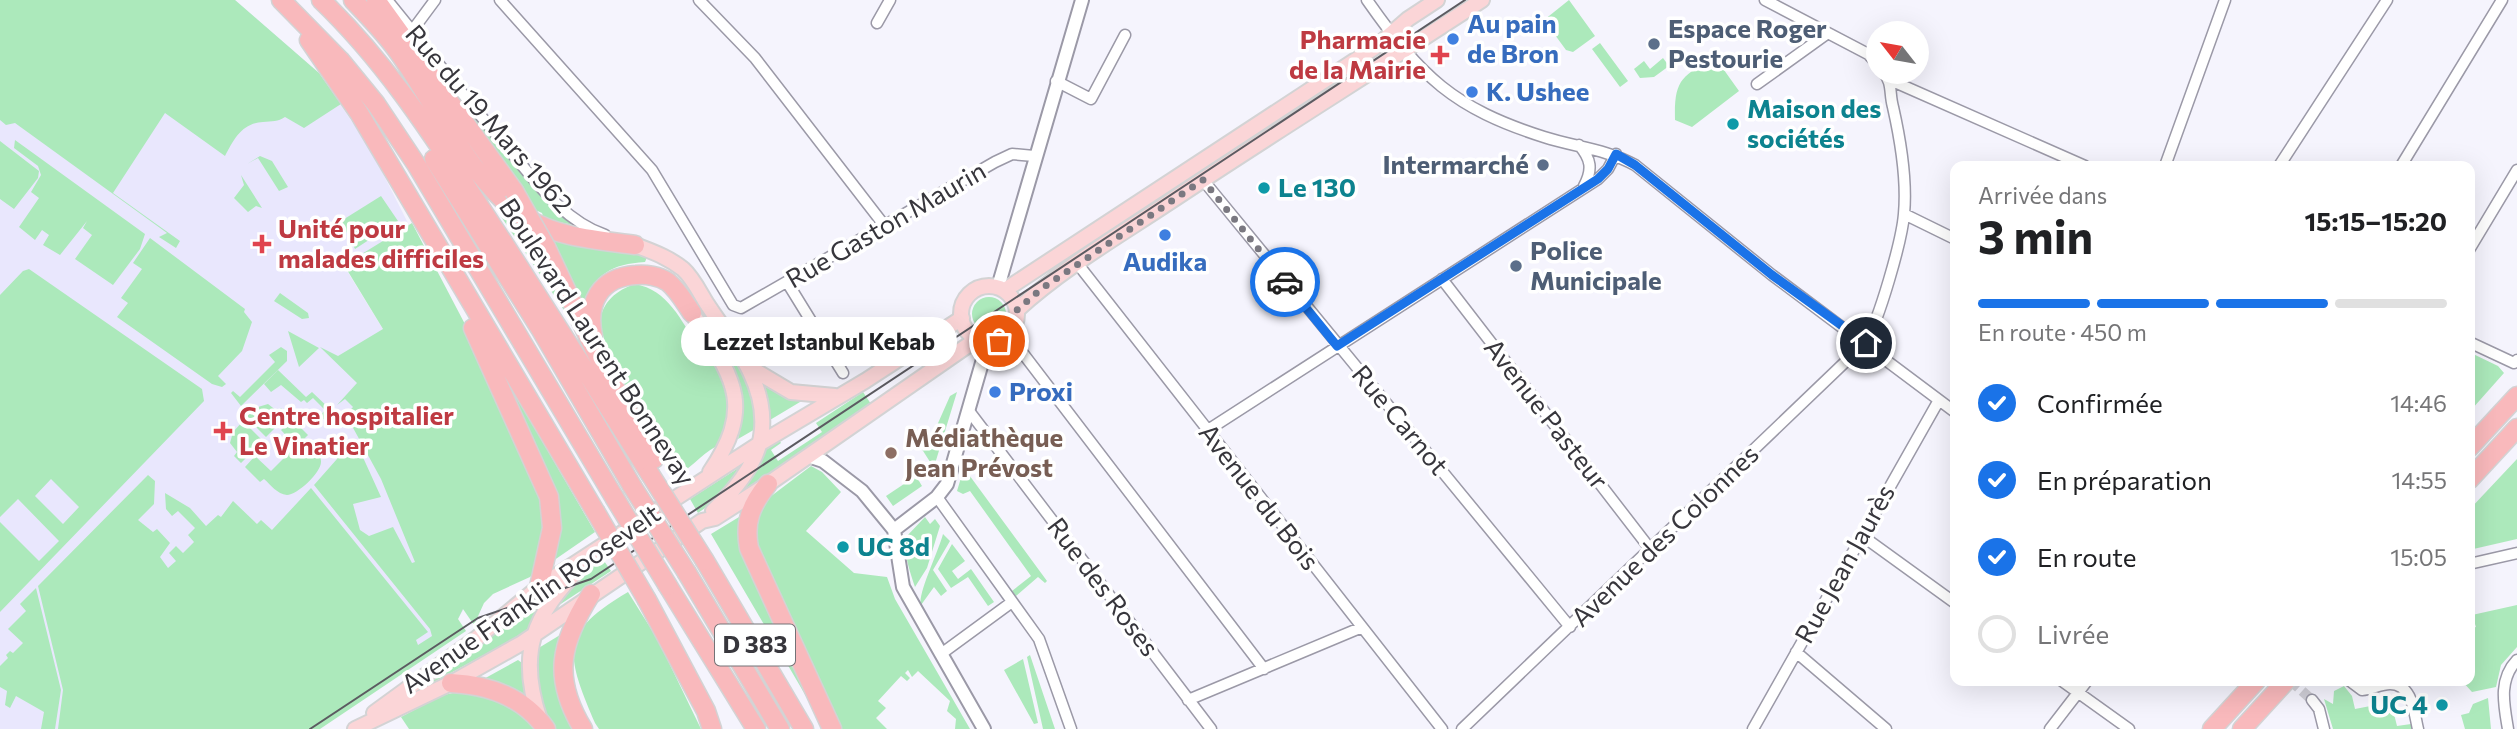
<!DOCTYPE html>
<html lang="fr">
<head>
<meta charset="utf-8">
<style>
	body { margin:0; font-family:Commissioner,sans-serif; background:#f6f6f6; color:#202124; height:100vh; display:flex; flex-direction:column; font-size:26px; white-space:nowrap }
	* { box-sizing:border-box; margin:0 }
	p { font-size:23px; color:#757577 }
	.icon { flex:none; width:38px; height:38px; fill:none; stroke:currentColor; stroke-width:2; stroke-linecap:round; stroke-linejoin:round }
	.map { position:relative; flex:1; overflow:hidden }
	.sheet { position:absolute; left:1950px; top:161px; width:525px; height:525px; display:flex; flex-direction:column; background:#fff; border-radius:14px; box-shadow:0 7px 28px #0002 }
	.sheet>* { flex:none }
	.needle { width:46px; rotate:301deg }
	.tools { position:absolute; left:1866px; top:21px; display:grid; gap:14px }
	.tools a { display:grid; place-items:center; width:63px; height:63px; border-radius:50%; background:#fff; box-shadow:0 7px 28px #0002; font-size:35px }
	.pin { position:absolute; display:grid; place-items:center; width:60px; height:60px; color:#fff; margin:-30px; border:4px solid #fff; border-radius:50%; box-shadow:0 2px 7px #0007 }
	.courier { position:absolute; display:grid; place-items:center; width:70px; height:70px; margin:-35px; border:5px solid #1a73e8; border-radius:50%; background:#fff; color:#222; box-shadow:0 2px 9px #0007 }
	.bubble { position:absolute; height:49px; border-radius:24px; background:#fff; box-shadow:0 7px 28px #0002; font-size:23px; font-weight:700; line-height:49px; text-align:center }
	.overview em { font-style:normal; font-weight:700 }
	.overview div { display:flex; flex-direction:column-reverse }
	.overview { display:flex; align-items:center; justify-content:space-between; height:119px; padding:0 28px }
	h1 { font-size:46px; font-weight:700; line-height:52px }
	.bar { display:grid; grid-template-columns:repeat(4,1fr); gap:10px 7px; align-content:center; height:84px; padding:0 28px }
	.bar i { height:9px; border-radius:5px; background:#e0e0e0 }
	.bar .selected { background:#1a73e8 }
	.bar p { grid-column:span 4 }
	ol { padding:0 28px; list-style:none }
	li { display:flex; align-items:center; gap:21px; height:77px }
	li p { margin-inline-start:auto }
	li .icon { padding:7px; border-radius:50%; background:#1a73e8; color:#fff; stroke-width:4 }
	li:last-child { color:#757577 }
	li i { width:38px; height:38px; border:4px solid #e0e0e0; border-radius:50% }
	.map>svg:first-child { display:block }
	.built { fill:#e9e7fd }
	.green { fill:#ace9bb; fill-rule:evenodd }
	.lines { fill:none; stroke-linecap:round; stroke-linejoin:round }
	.street-tunnel { stroke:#cfced6; stroke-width:10; stroke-dasharray:10 5; stroke-linecap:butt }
	.street-casing { stroke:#9b99a7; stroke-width:13 }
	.secondary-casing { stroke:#9b99a7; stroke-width:16 }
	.primary-casing { stroke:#d3d3d4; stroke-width:18 }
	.highway-casing { stroke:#d3d3d4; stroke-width:21 }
	.street { stroke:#fff; stroke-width:10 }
	.secondary { stroke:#fff; stroke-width:12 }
	.primary { stroke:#fbd5d7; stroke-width:14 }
	.highway { stroke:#f9b9bc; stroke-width:18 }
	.tram { stroke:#5c5b61; stroke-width:2 }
	.highway-bridge-casing { stroke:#d3d3d4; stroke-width:21; stroke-linecap:butt }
	.highway-bridge { stroke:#f9b9bc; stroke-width:18 }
	.done { stroke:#7a7880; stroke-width:7; stroke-dasharray:0 12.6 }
	.route { stroke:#1a73e8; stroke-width:9 }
	.shop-dot { fill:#3f7fe0; stroke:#fff; stroke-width:2.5 }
	.service-dot { fill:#5c6f8a; stroke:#fff; stroke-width:2.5 }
	.health-dot { fill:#e0444e; stroke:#fff; stroke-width:2.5 }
	.culture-dot { fill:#0f9aa8; stroke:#fff; stroke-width:2.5 }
	.education-dot { fill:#8d6e63; stroke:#fff; stroke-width:2.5 }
	.labels { text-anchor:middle; stroke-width:7; stroke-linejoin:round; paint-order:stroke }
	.shield { fill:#fff; stroke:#737276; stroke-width:2 }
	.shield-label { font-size:24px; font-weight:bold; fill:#37363c }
	.shop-label { font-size:26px; font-weight:bold; fill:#366cbe; stroke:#fff; text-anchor:start }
	.service-label { font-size:26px; font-weight:bold; fill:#4e5e75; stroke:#fff; text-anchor:start }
	.health-label { font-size:26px; font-weight:bold; fill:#be3a42; stroke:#fff; text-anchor:start }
	.culture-label { font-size:26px; font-weight:bold; fill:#0d838f; stroke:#fff; text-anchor:start }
	.street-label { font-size:26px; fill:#37363c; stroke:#fff }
	.education-label { font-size:26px; font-weight:bold; fill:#785e54; stroke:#fff; text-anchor:start }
</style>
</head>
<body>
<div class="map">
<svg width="2517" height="729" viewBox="0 0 2517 729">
	<rect width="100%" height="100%" fill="#f5f4fd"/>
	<path class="built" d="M0 0H235L319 73 371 150 409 225 344 266 508 532 458 619 293 729H0Z"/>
	<path class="green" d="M0 0H235L319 73 341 104 304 128 285 117C278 122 272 121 263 122 242 123 234 139 225 156L165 113 113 193 180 241 176 248 159 237 167 233 15 123 6 125 0 120Z
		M1569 0 1595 36 1573 52 1566 50 1544 20Z
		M405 30 551 205 578 226 544 219 542 213 531 208Z
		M1600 43 1628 81 1620 87 1592 49Z
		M1714 56 1739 91 1692 127 1675 120C1674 78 1682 78 1714 56Z
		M1663 58 1669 66 1654 77 1640 78 1634 69 1644 61 1650 69Z
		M15 140 145 234 140 249 113 285 75 259 92 235 83 228 87 221 60 255 43 245 49 235 42 230 35 240 19 227 39 198 31 192 41 175 38 166 14 148Z
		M0 141 39 171 38 178 14 209 0 199Z
		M260 156 272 161 288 187 279 191 258 158 247 164Z
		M241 175 262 208 256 206 248 212 234 198 244 185Z
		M381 196 398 221 355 249 341 221Z
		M507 207 531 227 578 331 500 215Z
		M412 223 467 328 547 513 538 570 530 577 493 594 484 603 474 625 463 609 458 619 466 631 320 729H58L63 690 38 586 148 475 155 481 154 504 138 520 153 532 157 529 170 543 160 557 168 568 176 561 169 553 176 546 183 553 194 542 188 535 195 528 178 511 172 516 166 509 165 493 190 508 206 526 218 515 221 517 233 501 257 524 261 520 272 530 311 488 428 632 416 640 418 645 432 636 430 629 314 485 352 442H356L381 497 353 504 360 530 369 536 393 527 412 563 415 562 381 479 346 415 353 407 345 399 337 405 357 383 320 347 338 356 383 329 344 265Z
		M547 232 648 255 645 262C612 264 595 274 582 305Z
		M150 238 245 309 244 312 252 322 242 351 218 376 226 384 222 387 212 384 117 317 128 303 121 298 142 269 133 263Z
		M29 269 202 389 204 401 0 612V522L39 561 59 541 18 499 0 517V295L23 271ZM51 479 79 507 63 524 35 496Z
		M635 284C668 290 681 320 698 347L703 344C729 385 733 397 721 444 706 450 694 465 679 475 660 451 605 356 601 327 598 305 616 290 635 284Z
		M280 293 308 313 309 318 302 319 274 301Z
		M972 314a17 17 0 1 1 34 0a17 17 0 1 1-34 0Z
		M288 331 319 348 299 367Z
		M717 333C740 368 754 386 757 428L738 439C749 398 735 369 714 335Z
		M281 347 287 351V361L241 406 231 393 233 391 240 397 275 362 269 355Z
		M2469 352 2498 366 2504 373 2472 409 2475 412 2469 418Z
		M498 365 595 532 550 563 556 539Z
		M278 370 306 397 312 392 332 411 326 417 330 421 328 423 320 416 325 410 313 398 307 403 304 400 301 402 281 385 271 392 264 384Z
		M764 385 805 399 770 420Z
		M863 392 871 404 734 501 767 444 778 438 781 443 771 450 778 461 822 432 816 423Z
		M957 392 930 480 924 470 932 465 918 443 931 439 950 396Z
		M268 404 277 411 281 408 288 415 266 437 246 417 258 407Z
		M292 419 308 435 304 439C310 445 321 452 321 461 322 472 297 495 287 495 277 494 271 485 264 479L260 482 245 467 255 456 271 471 296 446 281 430Z
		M243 421 263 441 241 463 234 456 237 452 230 443 233 432Z
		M2517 459V539L2469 550V510Z
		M811 466 822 472 841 492 806 531 854 573 887 577 895 599 970 729H955L956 719 947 711 950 701 918 671 912 677 908 670 905 673 910 678 907 681 901 676 878 701 886 708 876 718 887 729H841L752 544 758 506Z
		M740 467H744L718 499 698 513 690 499Z
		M964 468 1047 581 1045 583 1038 577 1016 596 1012 591 1031 576 970 491 963 494 957 491Z
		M916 476 922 486 893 506 886 496Z
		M744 514 817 715 711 534Z
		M925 517 930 524 935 519 940 526 927 568 915 587C910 572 904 555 905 538Z
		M943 534 950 541 933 570 947 591 941 596 934 587 921 605C917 595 939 550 943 534Z
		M952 544 965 561 952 571 958 579 971 569 994 602 988 606 968 577 951 588 938 569Z
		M602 558 611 571 547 613 582 572Z
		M36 588 61 690 55 729H41L44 712 16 696 10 708 5 705 7 691 0 687V666L8 658 6 655 10 651 13 653 23 643 8 629 26 611 20 604Z
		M628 592 658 640 701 729H599L595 723C566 654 558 633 628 592Z
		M545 599 532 629 408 696 528 603Z
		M2517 605V647L2501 665 2496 687 2472 692 2462 681 2454 682V681H2469V629L2476 627 2472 615Z
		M560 635 556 676 576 729H555C539 704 532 678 537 649Z
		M1030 655 1055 729H1043L1027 657Z
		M1023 659 1038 723 1034 724 1004 670Z
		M518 660 522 663 526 698 480 681Z
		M2344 686 2352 696 2355 709 2391 702 2397 726 2411 724 2412 729H2333L2324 699 2333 704 2334 691Z
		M458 692 507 699 538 729H409L401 717 443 695Z
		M2488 698 2491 729H2465L2461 715 2469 713 2473 704Z"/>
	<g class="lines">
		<path class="street-tunnel" d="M2291 681 2312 700"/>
		<g class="street-casing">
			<path id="street" d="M387 0C427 49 465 98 506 146 535 180 562 220 605 235
				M500 0 652 170 733 305 741 308 995 162 1012 154 1034 156
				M699 0 755 58 884 225
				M1367 0C1421 77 1453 108 1544 137 1575 147 1606 149 1635 165L1772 275 1955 412
				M1765 0 1868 54 1878 65
				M877 23 890 0
				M412 31 435 0
				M1890 80 2085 166
				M1056 81 1091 99 1125 35
				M1757 84 1828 33
				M1579 145C1591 159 1593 169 1584 186
				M2165 166 2225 0
				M2279 166 2387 0
				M2401 166 2502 0
				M1203 180 1570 627
				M1904 214 1955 239
				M2469 250 2517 170
				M1077 263 1442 729
				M1442 279 1651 550
				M787 282 843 373
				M1009 335 1264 669
				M2469 342 2514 363 2517 360
				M969 411 1211 729
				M1208 430 1598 179 1608 169 1616 154
				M937 497 1039 639 1071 729
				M1861 535 1955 603
				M2469 564 2517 553
				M1796 652 1886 729
				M941 654 1012 602
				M2062 681 2129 729
				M2350 681 2362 690C2372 689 2381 684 2390 684 2413 684 2414 713 2418 729
				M1188 700 1360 628
				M2312 700 2319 709 2324 729
				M1462 729 1865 343C1879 321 1902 240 1904 214 1907 182 1900 138 1893 107 1889 93 1893 83 1883 72
				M1753 729 1939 400
				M2050 729 2087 681
				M2508 729C2504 705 2498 680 2517 660"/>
		</g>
		<g class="secondary-casing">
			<path id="secondary" d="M998 287 1082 0
				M808 456 823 461 862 491 894 530 903 587 984 729
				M894 530 937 497 947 484 988 342"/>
		</g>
		<g class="primary-casing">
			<path id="primary" d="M635 245C653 252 668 257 683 269 693 278 700 293 707 304 732 342 766 381 762 429 760 461 735 490 713 511
				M961 314a28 28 0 1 1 56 0a28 28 0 1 1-56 0Z
				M1005 290 1377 46 1408 19 1437 0
				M1017 310C1062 269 1115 238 1165 205 1270 135 1377 69 1482 0
				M692 313C731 376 757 403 710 472
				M749 367 791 392 835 396
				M374 713 477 638 539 587 759 444 865 381 962 318
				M540 720C517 653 533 614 582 566
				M355 729 451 683 522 643 702 521 715 518 768 484 977 339"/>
		</g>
		<g class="highway-casing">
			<path id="highway" d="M281 0 340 60 376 104 416 164 614 497
				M321 0C386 62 433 136 482 210 539 297 595 385 650 474
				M353 0C369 17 386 34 399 53 433 101 477 189 526 218 559 238 599 240 635 245
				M376 0 514 191
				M309 40 359 113 595 511
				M434 159 541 330 632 486
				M546 247 596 353 654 459
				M473 328 549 497 552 528 539 587
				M593 336C586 303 600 277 636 275 646 274 659 276 668 282 678 290 685 303 692 313
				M2469 448 2517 396
				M2469 480 2517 428
				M768 484C751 505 744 522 749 548L832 729
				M705 561 804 729
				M687 573 780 729
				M668 586 756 729
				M647 600 706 711 712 729
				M451 683C489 685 524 697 546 729
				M583 729C552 678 560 643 591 594
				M2212 729 2256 681
				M2242 729 2286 681"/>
		</g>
		<use href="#street" class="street"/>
		<use href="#secondary" class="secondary"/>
		<use href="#primary" class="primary"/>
		<use href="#highway" class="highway"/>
		<path class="tram" d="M310 729 478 618 591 579 1465 0"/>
		<g class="highway-bridge-casing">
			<path id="highway-bridge" d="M514 191 546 247
				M650 474 705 561
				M632 486 687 573
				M614 497 668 586
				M595 511 647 600"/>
		</g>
		<use href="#highway-bridge" class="highway-bridge"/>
	</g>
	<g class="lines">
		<path class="done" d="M999 341C1012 332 1016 325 1017 310L1041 289 1203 180 1285 282"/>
		<path class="route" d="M1285 282 1337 346 1598 179 1608 169 1616 154 1635 165 1772 275 1866 343"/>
	</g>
	<g class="shop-dot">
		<circle cx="1453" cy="39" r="7"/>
		<circle cx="1472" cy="92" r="7"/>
		<circle cx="1165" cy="235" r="7"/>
		<circle cx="995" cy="392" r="7"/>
	</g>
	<g class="service-dot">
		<circle cx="1654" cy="44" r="7"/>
		<circle cx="1543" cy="165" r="7"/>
		<circle cx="1516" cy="266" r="7"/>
	</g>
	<g class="health-dot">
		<path d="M1436.5 44.5h7v7h7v7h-7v7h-7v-7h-7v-7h7z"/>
		<path d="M258.5 233.5h7v7h7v7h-7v7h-7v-7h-7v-7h7z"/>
		<path d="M219.5 420.5h7v7h7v7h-7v7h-7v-7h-7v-7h7z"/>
	</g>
	<g class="culture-dot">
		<circle cx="1733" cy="124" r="7"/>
		<circle cx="1264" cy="188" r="7"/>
		<circle cx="843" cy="547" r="7"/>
		<circle cx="2442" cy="705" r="7"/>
	</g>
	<circle class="education-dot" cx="891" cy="453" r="7"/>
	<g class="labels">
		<rect class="shield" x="715" y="624.5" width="80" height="41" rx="5"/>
		<g class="shield-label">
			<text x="755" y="653">D 383</text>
		</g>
		<g class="shop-label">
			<text x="1467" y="33">Au pain<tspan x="1467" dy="30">de Bron</tspan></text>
			<text x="1486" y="101">K. Ushee</text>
			<text x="1165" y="271" text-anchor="middle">Audika</text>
			<text x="1009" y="401">Proxi</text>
		</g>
		<g class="service-label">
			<text x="1668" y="38">Espace Roger<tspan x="1668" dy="30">Pestourie</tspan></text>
			<text x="1529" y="174" text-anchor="end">Intermarché</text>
			<text x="1530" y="260">Police<tspan x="1530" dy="30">Municipale</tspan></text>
		</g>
		<g class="health-label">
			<text x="1426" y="49" text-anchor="end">Pharmacie<tspan x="1426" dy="30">de la Mairie</tspan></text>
			<text x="278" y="238">Unité pour<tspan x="278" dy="30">malades difficiles</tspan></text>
			<text x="239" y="425">Centre hospitalier<tspan x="239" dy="30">Le Vinatier</tspan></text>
		</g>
		<g class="culture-label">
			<text x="1747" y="118">Maison des<tspan x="1747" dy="30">sociétés</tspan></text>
			<text x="1278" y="197">Le 130</text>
			<text x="857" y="556">UC 8d</text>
			<text x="2428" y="714" text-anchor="end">UC 4</text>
		</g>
		<g class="street-label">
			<text transform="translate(489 119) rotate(49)" y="9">Rue du 19 Mars 1962</text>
			<text transform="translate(886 225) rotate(-30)" y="9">Rue Gaston Maurin</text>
			<text transform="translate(597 342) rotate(57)" y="9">Boulevard Laurent Bonnevay</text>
			<text transform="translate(1546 414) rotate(52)" y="9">Avenue Pasteur</text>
			<text transform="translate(1400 420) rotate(50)" y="9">Rue Carnot</text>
			<text transform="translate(1259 497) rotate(52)" y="9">Avenue du Bois</text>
			<text transform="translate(1665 536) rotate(-44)" y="9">Avenue des Colonnes</text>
			<text transform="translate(1845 564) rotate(-61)" y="9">Rue Jean Jaurès</text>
			<text transform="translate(1103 587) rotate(53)" y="9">Rue des Roses</text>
			<text transform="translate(531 599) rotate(-35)" y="9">Avenue Franklin Roosevelt</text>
		</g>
		<g class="education-label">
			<text x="905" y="447">Médiathèque<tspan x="905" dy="30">Jean Prévost</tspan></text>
		</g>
	</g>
</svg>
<div class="tools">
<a><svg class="needle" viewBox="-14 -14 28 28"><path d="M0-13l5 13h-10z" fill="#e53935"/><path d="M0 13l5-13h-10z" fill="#757577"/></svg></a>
</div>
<div class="pin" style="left:999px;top:341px;background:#ea580c"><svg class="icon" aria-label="bag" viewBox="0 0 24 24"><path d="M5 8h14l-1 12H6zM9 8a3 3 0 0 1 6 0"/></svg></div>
<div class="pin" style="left:1866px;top:343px;background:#1f2937"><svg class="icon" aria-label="home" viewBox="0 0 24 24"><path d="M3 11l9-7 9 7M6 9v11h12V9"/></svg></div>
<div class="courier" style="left:1285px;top:282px"><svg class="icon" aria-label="car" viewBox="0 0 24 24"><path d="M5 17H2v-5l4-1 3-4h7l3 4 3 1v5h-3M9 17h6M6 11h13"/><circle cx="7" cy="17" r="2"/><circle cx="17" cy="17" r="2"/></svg></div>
<div class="bubble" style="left:681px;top:317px;width:276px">Lezzet Istanbul Kebab</div>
<section class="sheet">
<div class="overview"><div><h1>3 min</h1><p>Arrivée dans</p></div><em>15:15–15:20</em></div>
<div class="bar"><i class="selected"></i><i class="selected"></i><i class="selected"></i><i></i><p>En route · 450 m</p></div>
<ol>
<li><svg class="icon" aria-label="check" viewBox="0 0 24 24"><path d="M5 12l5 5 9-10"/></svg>Confirmée<p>14:46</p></li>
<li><svg class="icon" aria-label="check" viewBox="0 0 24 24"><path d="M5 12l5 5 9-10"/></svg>En préparation<p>14:55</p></li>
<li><svg class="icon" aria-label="check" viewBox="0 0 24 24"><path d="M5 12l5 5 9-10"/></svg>En route<p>15:05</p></li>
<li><i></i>Livrée</li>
</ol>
</section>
</div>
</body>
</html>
